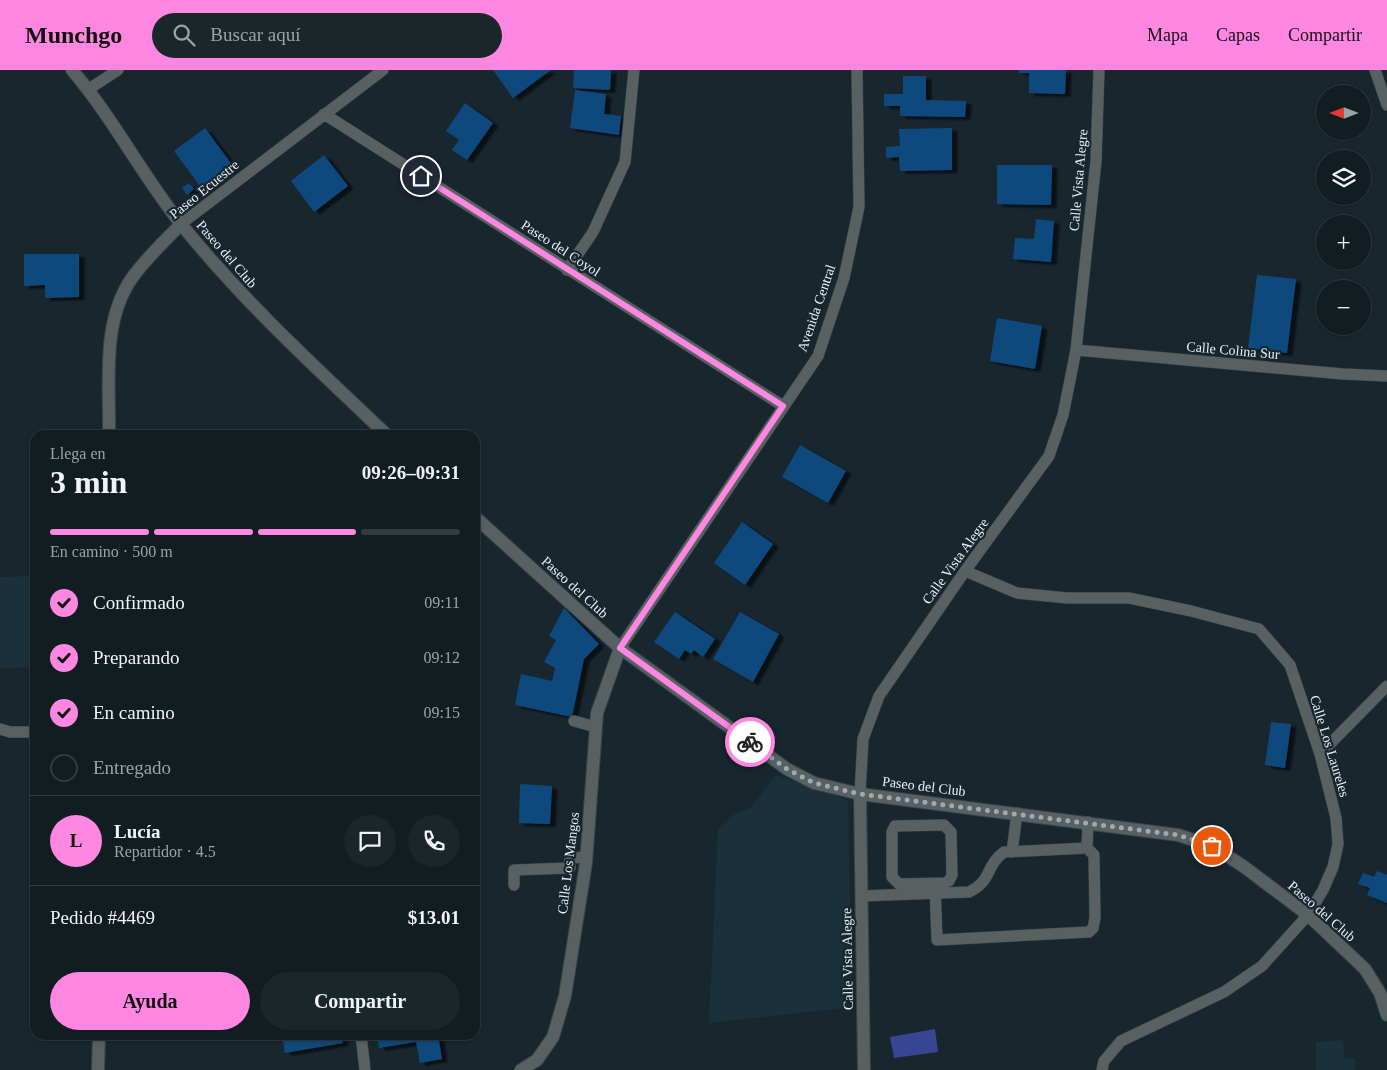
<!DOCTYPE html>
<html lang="es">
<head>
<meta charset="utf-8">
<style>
	body { margin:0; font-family:"Times New Roman",serif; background:#1b262a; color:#f1f3f6; height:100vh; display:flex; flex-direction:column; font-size:19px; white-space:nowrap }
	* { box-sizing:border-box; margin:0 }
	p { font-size:16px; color:#9ca2a5 }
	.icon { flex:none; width:28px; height:28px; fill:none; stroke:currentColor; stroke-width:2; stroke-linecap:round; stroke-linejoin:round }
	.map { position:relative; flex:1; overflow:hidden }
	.side { position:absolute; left:30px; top:360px; width:450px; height:610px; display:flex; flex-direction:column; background:#121d22; border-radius:15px; box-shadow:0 1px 4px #0004,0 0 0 1px #313b40 }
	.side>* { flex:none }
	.needle { width:32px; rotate:270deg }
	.fabs { position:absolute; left:1316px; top:15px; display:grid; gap:10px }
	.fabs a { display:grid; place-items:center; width:55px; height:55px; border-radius:50%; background:#121d22; box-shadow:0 1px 4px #0004,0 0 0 1px #313b40; font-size:25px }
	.pin { position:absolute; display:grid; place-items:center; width:42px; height:42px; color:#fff; margin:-21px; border:2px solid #fff; border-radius:50%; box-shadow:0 1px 5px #0007 }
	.courier { position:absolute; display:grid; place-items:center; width:50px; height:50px; margin:-25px; border:4px solid #fd86e1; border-radius:50%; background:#fff; color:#222; box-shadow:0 1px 6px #0007 }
	.overview em { font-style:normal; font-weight:800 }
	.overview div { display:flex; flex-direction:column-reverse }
	.overview { display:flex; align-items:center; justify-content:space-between; height:85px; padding:0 20px }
	h1 { font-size:32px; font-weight:800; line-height:38px }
	.bar { display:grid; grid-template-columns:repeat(4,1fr); gap:8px 5px; align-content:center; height:60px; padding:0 20px }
	.bar i { height:6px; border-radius:4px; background:#313b40 }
	.bar .active { background:#fd86e1 }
	.bar p { grid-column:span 4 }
	.line { display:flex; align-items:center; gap:12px; padding:0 20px; border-top:1px solid #313b40 }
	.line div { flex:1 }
	.round { display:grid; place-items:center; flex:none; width:52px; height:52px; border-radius:26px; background:#1b262a }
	ol { padding:0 20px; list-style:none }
	li { display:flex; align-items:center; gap:15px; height:55px }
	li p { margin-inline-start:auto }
	li .icon { padding:5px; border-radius:50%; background:#fd86e1; color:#111; stroke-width:4 }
	li:last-child { color:#9ca2a5 }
	li i { width:28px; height:28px; border:2px solid #313b40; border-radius:50% }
	.primary-button { display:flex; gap:10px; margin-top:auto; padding:10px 20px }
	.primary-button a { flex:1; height:58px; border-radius:30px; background:#fd86e1; color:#111; font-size:20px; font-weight:800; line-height:58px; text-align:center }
	.primary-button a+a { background:#1b262a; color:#f1f3f6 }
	header { display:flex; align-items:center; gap:30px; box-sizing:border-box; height:70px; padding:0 25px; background:#fd86e1; color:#111 }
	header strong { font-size:24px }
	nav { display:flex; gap:28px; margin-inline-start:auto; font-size:18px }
	.search { width:350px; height:45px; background:#1b262a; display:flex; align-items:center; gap:12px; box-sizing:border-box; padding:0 18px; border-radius:28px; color:#9ca2a5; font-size:19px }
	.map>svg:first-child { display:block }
	.built { fill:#1a313b }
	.water { fill:#374593 }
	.building { fill:#0f497c; filter:url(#shadow) }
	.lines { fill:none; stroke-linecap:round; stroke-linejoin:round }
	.minor-casing { stroke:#35434a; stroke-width:12 }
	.tertiary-casing { stroke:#35434a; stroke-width:14 }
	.minor { stroke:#586061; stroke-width:11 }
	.tertiary { stroke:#586061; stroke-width:12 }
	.done { stroke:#9faab0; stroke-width:5; stroke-dasharray:0 9 }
	.route { stroke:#fd86e1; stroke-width:6 }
	.labels { text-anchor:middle; stroke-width:4.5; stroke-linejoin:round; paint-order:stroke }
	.street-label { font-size:14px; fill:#e7f1f6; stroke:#18272e }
</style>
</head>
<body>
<header>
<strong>Munchgo</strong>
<div class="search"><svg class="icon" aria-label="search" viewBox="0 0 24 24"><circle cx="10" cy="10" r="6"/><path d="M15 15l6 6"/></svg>Buscar aquí</div>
<nav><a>Mapa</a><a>Capas</a><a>Compartir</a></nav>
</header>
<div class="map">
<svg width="1387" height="1000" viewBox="0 0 1387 1000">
	<defs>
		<filter id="shadow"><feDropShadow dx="5.5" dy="3" stdDeviation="1" flood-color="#0009"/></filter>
	</defs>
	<rect width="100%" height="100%" fill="#18272e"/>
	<path class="built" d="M35 506V597L0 598V507Z
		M776 705 848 730 852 937 709 953 718 759 736 743 750 738Z
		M1343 970 1345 989 1355 988V1000H1316V972Z"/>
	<path class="water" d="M935 959 938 982 894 988 890 967Z"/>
	<path class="building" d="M493 0H551L513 28Z
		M574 0H611L610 20 573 18Z
		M1019 0H1066L1065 24 1029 23V3H1019Z
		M903 6H926V30L966 31 965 47 900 46V36H884V24H903Z
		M575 20 606 24 604 44 621 46 619 65 570 58Z
		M465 33 493 53 467 90 452 80 459 70 446 61Z
		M205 58 233 96 202 119 174 81Z
		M952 58V100L900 101 899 87 886 88V77L900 76 899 59Z
		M324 85 348 116 314 142 291 111Z
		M997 95H1052L1051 135 997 134Z
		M189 113 194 119 187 125 182 118Z
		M1036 149 1054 151 1051 192 1013 189 1015 168 1034 169Z
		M24 184H79V227L45 228V215L24 216Z
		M1257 205 1296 209 1287 283 1248 278Z
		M997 248 1042 256 1035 299 990 291Z
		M800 375 846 401 828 433 782 407Z
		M742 452 773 474 745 515 714 493Z
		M564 538 599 574 584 589 572 647 515 635 521 604 552 611 555 598 544 592 556 570 549 566Z
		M675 542 715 569 703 587 694 580 691 584 685 580 679 589 654 572Z
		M740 542 779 564 753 612 713 589Z
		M1271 652 1291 654 1285 698 1265 695Z
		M520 714 552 716 550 754 519 753Z
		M1377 801 1387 805V833L1367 825 1370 818 1358 814 1363 803 1374 807Z
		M282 965H341L343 973 285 983Z
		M377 965H438L442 989 420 993 416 972 379 978Z"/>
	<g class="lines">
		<g class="minor-casing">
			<path id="minor" d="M1375 0 1387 35
				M89 19 118 0
				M324 44 783 336
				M181 154 383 0
				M567 200 593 162 625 92 634 0
				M1076 280 1343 304 1387 306
				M965 501 1017 523 1067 528H1129L1191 541 1259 559 1290 595 1320 684 1336 748 1338 774 1333 797 1323 820 1308 845 1262 896 1224 922 1121 971 1104 991 1102 1000
				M620 578 818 286 844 208 859 137 857 0
				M574 651 596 657
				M0 659 10 662H35
				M1320 684 1387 616
				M860 724 863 669 879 626 965 501 1049 386 1063 345 1076 280 1096 91 1099 0
				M944 755 951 762 952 805 949 811 944 813 899 814 892 807V762L895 756Z
				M1012 782 1017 743
				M935 814 937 870 1089 862 1093 858 1095 848 1094 785 1087 778 1088 752
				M514 815V800L570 798V788L586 787
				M861 826 969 822C993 810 985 796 1004 782L1087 778
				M361 965 365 1000"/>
		</g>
		<g class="tertiary-casing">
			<path id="tertiary" d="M72 0C113 48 142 105 181 154 243 231 315 297 387 365
				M109 365C110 314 101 252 132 208 146 188 165 171 181 154
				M475 447 620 578 787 699 814 713 860 724 1178 765 1212 776 1243 796 1308 845 1365 899 1380 923 1387 945
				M860 724 864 1000
				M98 1000 99 965
				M521 1000 537 990 553 967 565 926 586 793 597 643 620 578"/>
		</g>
		<use href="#minor" class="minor"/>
		<use href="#tertiary" class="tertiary"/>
	</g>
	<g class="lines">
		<path class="done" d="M750 672 787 699 814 713 860 724 1178 765 1212 776"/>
		<path class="route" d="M421 106 783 336 620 578 750 672"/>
	</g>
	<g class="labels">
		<g class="street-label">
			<text transform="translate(1078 110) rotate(-85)" y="5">Calle Vista Alegre</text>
			<text transform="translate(204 119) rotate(-39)" y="5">Paseo Ecuestre</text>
			<text transform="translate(561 178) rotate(33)" y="5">Paseo del Coyol</text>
			<text transform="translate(227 184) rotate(49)" y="5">Paseo del Club</text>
			<text transform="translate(816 238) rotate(-71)" y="5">Avenida Central</text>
			<text transform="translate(1233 280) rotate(5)" y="5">Calle Colina Sur</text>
			<text transform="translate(955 491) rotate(-54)" y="5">Calle Vista Alegre</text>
			<text transform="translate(575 517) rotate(42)" y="5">Paseo del Club</text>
			<text transform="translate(1330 676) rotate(73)" y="5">Calle Los Laureles</text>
			<text transform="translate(924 716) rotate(7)" y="5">Paseo del Club</text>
			<text transform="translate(568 793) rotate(-83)" y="5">Calle Los Mangos</text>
			<text transform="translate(1322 841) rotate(41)" y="5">Paseo del Club</text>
			<text transform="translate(847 889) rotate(-91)" y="5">Calle Vista Alegre</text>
		</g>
	</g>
</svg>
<div class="fabs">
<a><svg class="needle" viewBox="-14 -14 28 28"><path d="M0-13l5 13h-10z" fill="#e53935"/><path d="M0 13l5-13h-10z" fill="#9ca2a5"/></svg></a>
<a><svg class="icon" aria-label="layers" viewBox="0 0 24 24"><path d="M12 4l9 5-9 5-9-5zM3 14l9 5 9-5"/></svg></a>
<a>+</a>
<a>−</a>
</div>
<div class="pin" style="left:1212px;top:776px;background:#ea580c"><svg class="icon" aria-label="bag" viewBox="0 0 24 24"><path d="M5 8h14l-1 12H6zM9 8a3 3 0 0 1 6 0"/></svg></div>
<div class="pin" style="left:421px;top:106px;background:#1f2937"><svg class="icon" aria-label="home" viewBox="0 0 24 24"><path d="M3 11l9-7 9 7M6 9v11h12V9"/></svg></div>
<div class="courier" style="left:750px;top:672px"><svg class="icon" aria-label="bike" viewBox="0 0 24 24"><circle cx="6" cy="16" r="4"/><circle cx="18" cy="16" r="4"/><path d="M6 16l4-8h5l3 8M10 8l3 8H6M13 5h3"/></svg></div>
<section class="side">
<div class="overview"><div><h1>3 min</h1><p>Llega en</p></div><em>09:26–09:31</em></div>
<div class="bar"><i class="active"></i><i class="active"></i><i class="active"></i><i></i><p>En camino · 500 m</p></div>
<ol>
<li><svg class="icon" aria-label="check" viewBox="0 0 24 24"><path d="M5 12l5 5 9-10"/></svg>Confirmado<p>09:11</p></li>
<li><svg class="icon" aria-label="check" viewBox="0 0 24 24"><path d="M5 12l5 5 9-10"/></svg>Preparando<p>09:12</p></li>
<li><svg class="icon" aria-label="check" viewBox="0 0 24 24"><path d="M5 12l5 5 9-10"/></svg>En camino<p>09:15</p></li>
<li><i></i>Entregado</li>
</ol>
<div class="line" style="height:90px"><b class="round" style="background:#fd86e1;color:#111">L</b><div><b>Lucía</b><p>Repartidor · 4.5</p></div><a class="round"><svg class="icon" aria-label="chat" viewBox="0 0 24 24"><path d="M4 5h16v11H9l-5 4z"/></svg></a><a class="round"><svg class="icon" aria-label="phone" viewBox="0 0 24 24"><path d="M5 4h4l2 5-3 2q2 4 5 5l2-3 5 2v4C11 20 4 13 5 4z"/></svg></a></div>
<div class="line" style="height:65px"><div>Pedido #4469</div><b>$13.01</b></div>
<div class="primary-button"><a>Ayuda</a><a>Compartir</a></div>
</section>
</div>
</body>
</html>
